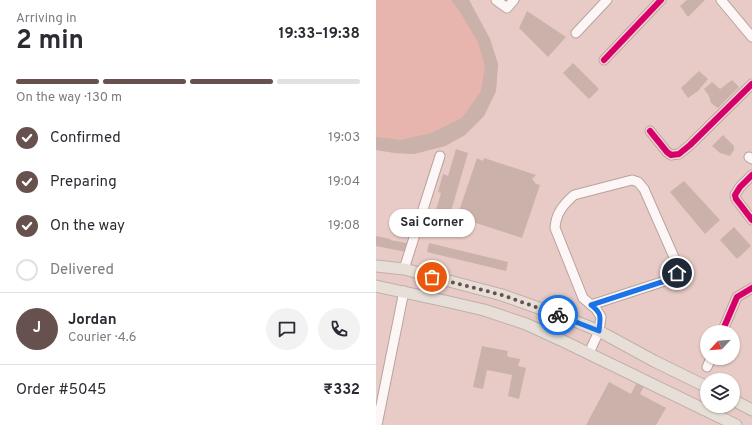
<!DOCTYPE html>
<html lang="en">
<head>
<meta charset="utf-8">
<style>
	body { margin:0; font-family:Overpass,sans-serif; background:#f2f2f3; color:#2b2b33; height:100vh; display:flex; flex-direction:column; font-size:15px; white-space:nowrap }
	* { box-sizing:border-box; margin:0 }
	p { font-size:13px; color:#7c7c81 }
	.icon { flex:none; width:22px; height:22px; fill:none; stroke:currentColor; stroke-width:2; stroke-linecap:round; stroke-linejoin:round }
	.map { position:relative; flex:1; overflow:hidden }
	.sheet { display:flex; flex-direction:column; background:#fff; width:376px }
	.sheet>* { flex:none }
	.needle { width:26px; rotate:244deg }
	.tools { position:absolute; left:324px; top:325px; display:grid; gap:8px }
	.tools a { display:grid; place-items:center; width:40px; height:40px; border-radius:50%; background:#fff; box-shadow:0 1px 3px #0004; font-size:20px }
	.pin { position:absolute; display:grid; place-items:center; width:34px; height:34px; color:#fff; margin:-17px; border:2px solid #fff; border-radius:50%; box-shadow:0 1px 4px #0007 }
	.courier { position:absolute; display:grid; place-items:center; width:40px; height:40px; margin:-20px; border:3px solid #1a73e8; border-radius:50%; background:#fff; color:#222; box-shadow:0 1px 5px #0007 }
	.bubble { position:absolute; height:28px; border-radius:14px; background:#fff; box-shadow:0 1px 3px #0004; font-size:13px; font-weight:700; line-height:28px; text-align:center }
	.summary em { font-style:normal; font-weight:700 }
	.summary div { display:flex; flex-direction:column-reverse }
	.summary { display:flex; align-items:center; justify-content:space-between; height:68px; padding:0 16px }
	h1 { font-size:26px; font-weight:700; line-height:30px }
	.bar { display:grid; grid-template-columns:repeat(4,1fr); gap:6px 4px; align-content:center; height:48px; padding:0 16px }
	.bar i { height:5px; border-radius:3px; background:#e1e1e2 }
	.bar .active { background:#66514e }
	.bar p { grid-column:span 4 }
	.line { display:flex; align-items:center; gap:10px; padding:0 16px; border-top:1px solid #e1e1e2 }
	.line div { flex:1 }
	.round { display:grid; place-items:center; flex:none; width:42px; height:42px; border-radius:21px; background:#f2f2f3 }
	ol { padding:0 16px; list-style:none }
	li { display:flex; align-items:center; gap:12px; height:44px }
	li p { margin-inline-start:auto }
	li .icon { padding:4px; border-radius:50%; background:#66514e; color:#fff; stroke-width:4 }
	li:last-child { color:#7c7c81 }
	li i { width:22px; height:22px; border:2px solid #e1e1e2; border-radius:50% }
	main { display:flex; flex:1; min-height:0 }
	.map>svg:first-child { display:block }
	.green { fill:#e7b5ad }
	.building { fill:#cab1a9 }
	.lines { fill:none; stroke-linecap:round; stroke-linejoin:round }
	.minor-casing { stroke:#b8a29e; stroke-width:11 }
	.major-casing { stroke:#beb0ad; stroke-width:13 }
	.minor { stroke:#fcf7f6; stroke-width:9 }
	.major { stroke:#e7dfd7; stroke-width:11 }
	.cycleway-casing { stroke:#f5c1b9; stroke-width:8 }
	.cycleway { stroke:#d6006c; stroke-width:6 }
	.done { stroke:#66514e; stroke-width:4; stroke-dasharray:0 7.2 }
	.route { stroke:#1a73e8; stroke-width:5 }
</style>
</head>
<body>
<main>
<section class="sheet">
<div class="summary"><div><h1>2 min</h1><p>Arriving in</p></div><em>19:33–19:38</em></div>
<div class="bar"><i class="active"></i><i class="active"></i><i class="active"></i><i></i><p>On the way · 130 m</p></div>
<ol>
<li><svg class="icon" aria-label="check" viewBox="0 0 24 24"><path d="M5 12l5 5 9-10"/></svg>Confirmed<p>19:03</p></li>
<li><svg class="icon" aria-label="check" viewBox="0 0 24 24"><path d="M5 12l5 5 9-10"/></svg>Preparing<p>19:04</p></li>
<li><svg class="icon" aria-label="check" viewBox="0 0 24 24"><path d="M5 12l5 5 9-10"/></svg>On the way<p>19:08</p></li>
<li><i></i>Delivered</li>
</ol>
<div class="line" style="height:72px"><b class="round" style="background:#66514e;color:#fff">J</b><div><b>Jordan</b><p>Courier · 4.6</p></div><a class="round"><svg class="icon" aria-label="chat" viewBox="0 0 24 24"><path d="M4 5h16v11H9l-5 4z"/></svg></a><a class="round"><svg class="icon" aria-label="phone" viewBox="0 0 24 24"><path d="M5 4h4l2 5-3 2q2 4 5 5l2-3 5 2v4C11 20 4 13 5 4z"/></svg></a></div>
<div class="line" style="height:52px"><div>Order #5045</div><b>₹332</b></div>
</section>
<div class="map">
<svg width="376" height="425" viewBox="0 0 376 425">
	<rect width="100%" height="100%" fill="#e8cbc6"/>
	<path class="green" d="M0 0H93L94 2 114 39 122 64 120 91 108 116 89 135 69 146 38 154 19 153 0 150Z"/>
	<path class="building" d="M75 0H93L114 39 122 64 120 91 108 116 89 135 69 146 38 154 19 153 0 150V137L25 140 55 133 86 118 105 91 109 66 102 42 82 9Z
		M311 0H329L312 17 304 6Z
		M151 11 190 37 172 57 143 28Z
		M197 63 223 89 213 99 187 73Z
		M323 71 332 79 322 91 312 98 305 88Z
		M356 80 363 87 342 108 335 103 333 96 328 89 336 82 344 89Z
		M347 135 358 146V150L354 156 344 153 336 146Z
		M80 149 92 153 71 225 57 220 65 193 62 192 67 174 72 176Z
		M101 158 107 161 108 158 160 175 156 179 160 184 164 185 146 238 81 217Z
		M308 181 344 220 329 234 294 192Z
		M358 227 375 246 361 259 344 240Z
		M0 236 15 239 14 240 31 243 30 252 0 246Z
		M53 243 132 262 130 271 51 252Z
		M106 346 132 351 131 355 133 357 144 359 142 366 150 368 143 399 132 396 136 375 111 370 107 389 97 387Z
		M233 382 255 394 261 382 268 386 264 394 290 408 280 425H210Z"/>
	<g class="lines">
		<g class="minor-casing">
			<path id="minor" d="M120 0 131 8 138 0
				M345 0 376 37
				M200 33 231 0
				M228 60 285 0
				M274 131 291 152 295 155 303 154 314 145 376 84
				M373 157 376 159
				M376 175 364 187 359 195 360 199 376 220
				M28 269 64 156
				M346 332 361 297 376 288
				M213 353 223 331 225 317 220 309 207 298 179 228C180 213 187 205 198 195L256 180 262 182 268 189 301 264V273L295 279 215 305
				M331 367 335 358
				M1 425 28 291"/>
		</g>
		<g class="major-casing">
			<path id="major" d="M0 266 28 269 126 295 194 319 223 331 278 361 331 387
				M0 286 69 301 108 310 150 324 187 341 360 425
				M357 400 376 410"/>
		</g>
		<use href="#minor" class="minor"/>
		<use href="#major" class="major"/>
		<g class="cycleway-casing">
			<path id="cycleway" d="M228 60 285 0
				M274 131 291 152 295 155 303 154 314 145 376 84
				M376 175 364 187 359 195 360 199 376 220
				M346 332 361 297 376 288"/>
		</g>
		<use href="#cycleway" class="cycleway"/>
	</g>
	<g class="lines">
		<path class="done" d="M56 277 126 295 182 315"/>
		<path class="route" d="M182 315 223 331C224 318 227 314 215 305L295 279 301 273"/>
	</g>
</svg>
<div class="tools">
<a><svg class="needle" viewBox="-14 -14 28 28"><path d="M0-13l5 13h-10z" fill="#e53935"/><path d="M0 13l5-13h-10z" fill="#7c7c81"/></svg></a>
<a><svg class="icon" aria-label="layers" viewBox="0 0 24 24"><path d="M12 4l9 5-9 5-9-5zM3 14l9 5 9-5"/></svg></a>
</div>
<div class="pin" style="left:56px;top:277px;background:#ea580c"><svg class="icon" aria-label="bag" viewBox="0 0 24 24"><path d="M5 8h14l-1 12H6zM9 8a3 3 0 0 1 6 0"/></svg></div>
<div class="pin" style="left:301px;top:273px;background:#1f2937"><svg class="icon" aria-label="home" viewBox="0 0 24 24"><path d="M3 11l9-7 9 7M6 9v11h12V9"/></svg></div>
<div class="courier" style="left:182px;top:315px"><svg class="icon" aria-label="bike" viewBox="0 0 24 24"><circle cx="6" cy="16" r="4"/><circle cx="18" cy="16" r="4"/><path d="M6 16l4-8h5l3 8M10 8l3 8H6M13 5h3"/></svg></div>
<div class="bubble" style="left:13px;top:209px;width:86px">Sai Corner</div>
</div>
</main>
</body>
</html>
